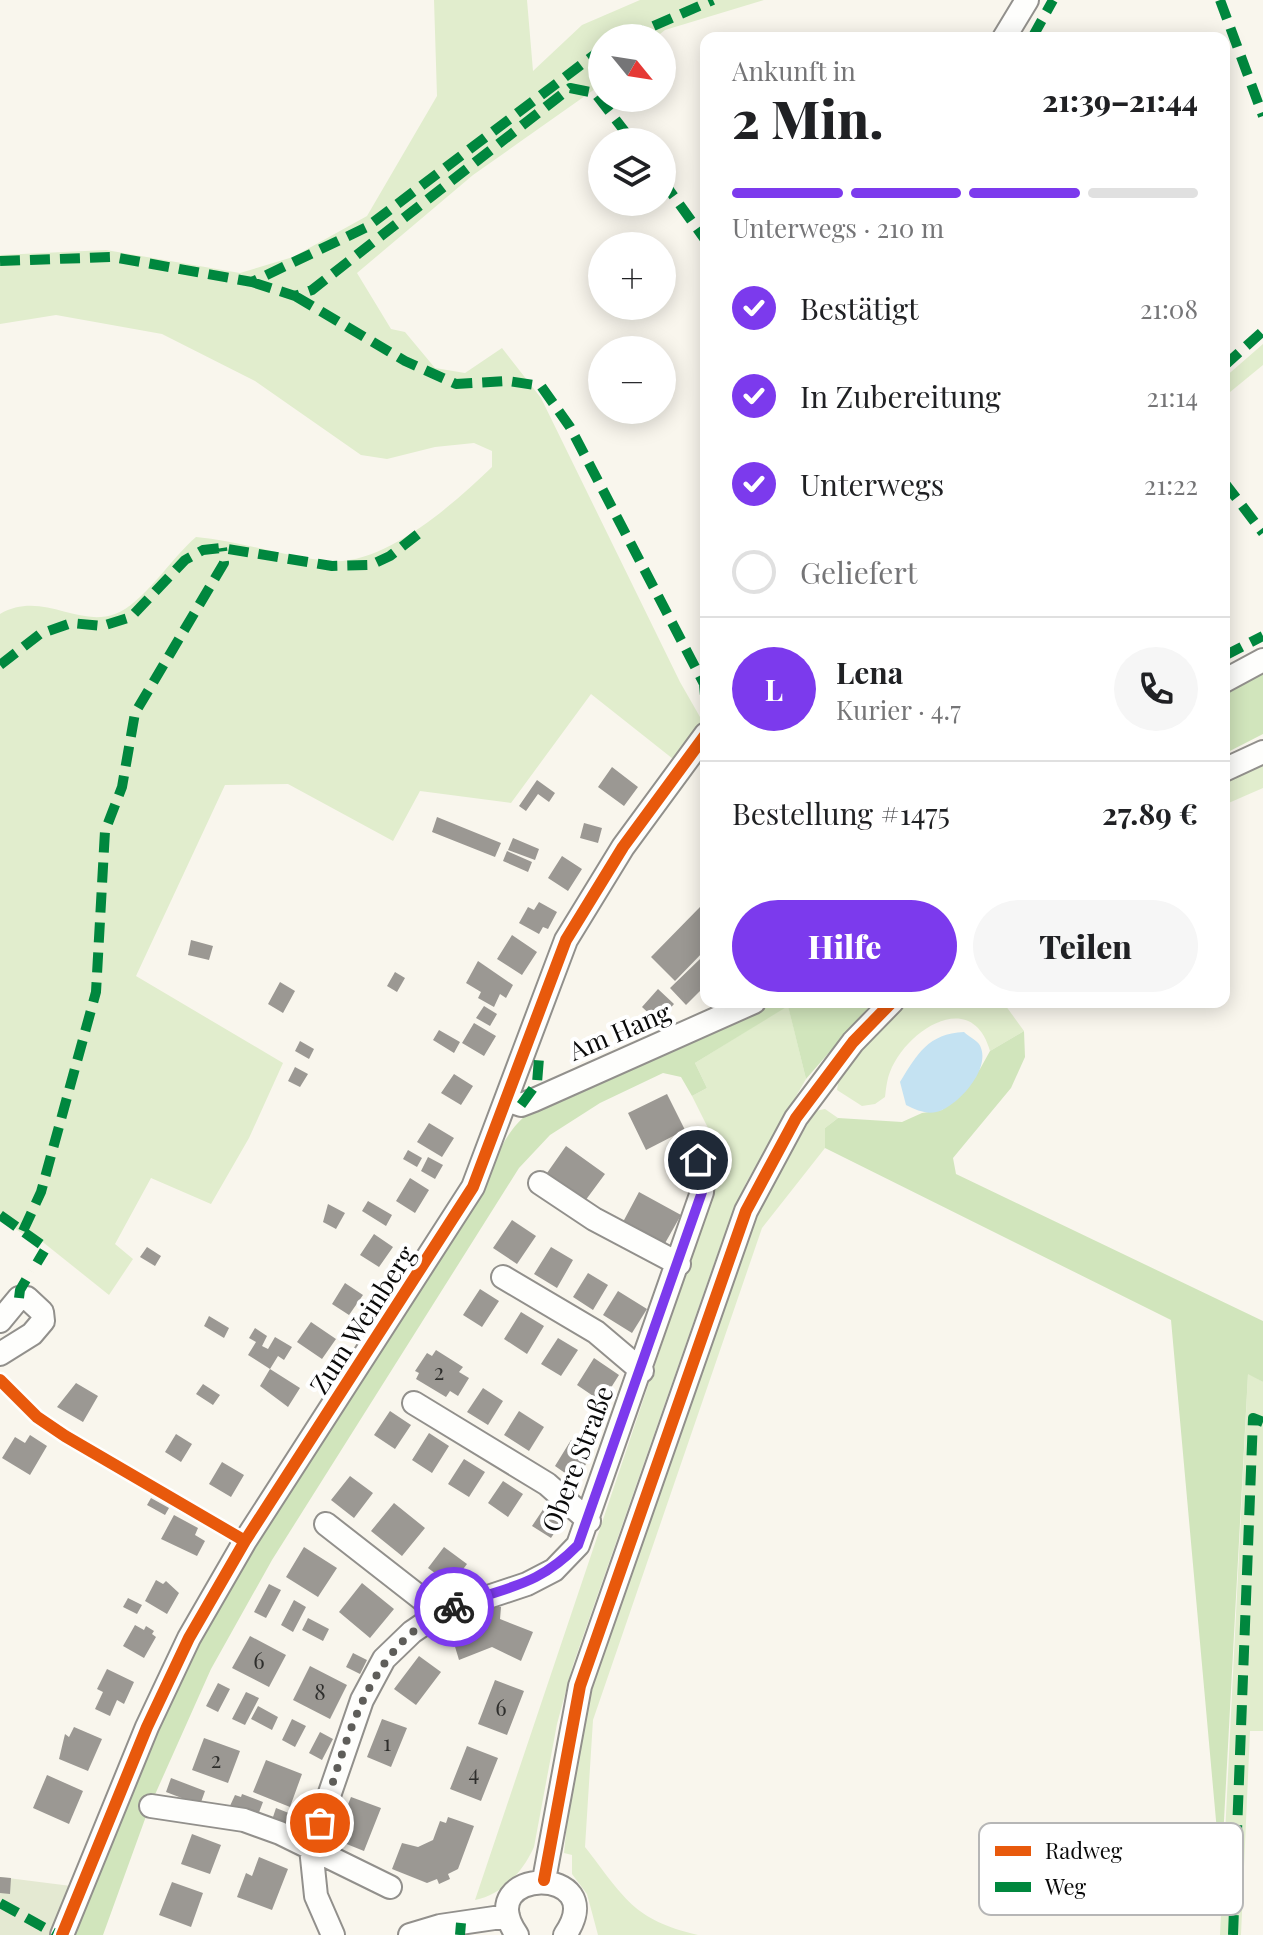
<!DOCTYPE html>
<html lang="de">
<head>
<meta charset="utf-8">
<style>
	body { margin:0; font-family:"Playfair Display",serif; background:#f6f6f6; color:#202124; height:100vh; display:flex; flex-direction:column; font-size:30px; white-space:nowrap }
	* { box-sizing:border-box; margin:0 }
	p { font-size:26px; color:#757577 }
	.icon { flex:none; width:44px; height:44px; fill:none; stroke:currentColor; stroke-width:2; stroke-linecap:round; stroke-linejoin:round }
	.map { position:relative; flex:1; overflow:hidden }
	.side { position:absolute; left:700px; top:32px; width:530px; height:976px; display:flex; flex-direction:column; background:#fff; border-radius:16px; box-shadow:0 4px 20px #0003 }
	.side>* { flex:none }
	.needle { width:52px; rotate:120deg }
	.fabs { position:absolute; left:588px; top:24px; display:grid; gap:16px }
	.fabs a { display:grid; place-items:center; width:88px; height:88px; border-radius:50%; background:#fff; box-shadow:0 4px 20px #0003; font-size:40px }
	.pin { position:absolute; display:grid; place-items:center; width:68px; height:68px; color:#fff; margin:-34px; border:4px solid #fff; border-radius:50%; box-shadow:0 2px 8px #0007 }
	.courier { position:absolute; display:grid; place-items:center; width:80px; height:80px; margin:-40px; border:6px solid #7c3aed; border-radius:50%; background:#fff; color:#222; box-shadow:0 2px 10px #0007 }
	.headline em { font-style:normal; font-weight:800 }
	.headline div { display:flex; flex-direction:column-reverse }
	.headline { display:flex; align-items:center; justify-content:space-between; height:136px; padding:0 32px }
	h1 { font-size:52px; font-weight:800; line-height:60px }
	.bar { display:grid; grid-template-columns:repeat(4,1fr); gap:12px 8px; align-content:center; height:96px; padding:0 32px }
	.bar i { height:10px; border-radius:6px; background:#e0e0e0 }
	.bar .current { background:#7c3aed }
	.bar p { grid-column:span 4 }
	.line { display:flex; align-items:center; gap:20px; padding:0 32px; border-top:2px solid #e0e0e0 }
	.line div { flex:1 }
	.round { display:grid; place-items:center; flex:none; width:84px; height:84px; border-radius:42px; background:#f6f6f6 }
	ol { padding:0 32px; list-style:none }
	li { display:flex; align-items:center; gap:24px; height:88px }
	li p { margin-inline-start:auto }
	li .icon { padding:8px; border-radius:50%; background:#7c3aed; color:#fff; stroke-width:4 }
	li:last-child { color:#757577 }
	li i { width:44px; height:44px; border:4px solid #e0e0e0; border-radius:50% }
	.primary-button { display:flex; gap:16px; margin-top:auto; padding:16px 32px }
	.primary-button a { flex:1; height:92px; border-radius:48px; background:#7c3aed; color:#fff; font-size:32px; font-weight:800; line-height:92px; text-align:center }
	.primary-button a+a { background:#f6f6f6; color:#202124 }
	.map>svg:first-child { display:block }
	.green { fill:#e1edcd }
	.forest { fill:#d1e5bc }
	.cemetery { fill:#e4e9d2 }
	.water { fill:#c4e2f2 }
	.building { fill:#9b9893 }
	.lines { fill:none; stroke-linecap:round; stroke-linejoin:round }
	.minor-casing { stroke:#92908c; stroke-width:26 }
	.minor { stroke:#fefefc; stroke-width:22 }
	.quiet { stroke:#00873e; stroke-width:10; stroke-dasharray:20 10; stroke-linecap:butt }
	.cycleway-casing { stroke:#fff; stroke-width:17 }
	.cycleway { stroke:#e8590c; stroke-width:12 }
	.done { stroke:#5e5d59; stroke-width:8; stroke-dasharray:0 14.4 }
	.route { stroke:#7c3aed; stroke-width:10 }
	.labels { text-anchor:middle; stroke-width:8; stroke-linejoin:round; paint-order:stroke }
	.number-label { font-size:22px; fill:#2e2e2c }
	.street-label { font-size:26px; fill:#0a0a0a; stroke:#fff }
	.key { fill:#fff; stroke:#b6b6b6; stroke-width:2 }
	.key-label { font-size:22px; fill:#0a0a0a }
</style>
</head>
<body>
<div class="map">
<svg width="1263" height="1935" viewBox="0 0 1263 1935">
	<rect width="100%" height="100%" fill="#f9f6ed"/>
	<path class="green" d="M434 0H527L533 71 582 25 640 0H764L665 30 655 38H602V84L473 175 357 273 391 329 405 332 435 368 465 373 502 348 541 398 680 682 700 717 706 710V754L692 774 591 694 511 803 420 791 393 841 288 784 225 785 136 976 283 1063 249 1138 211 1204 151 1178 115 1244 133 1259 109 1295 39 1239 36 1243 0 1218V614C42 590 77 628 115 614 143 604 172 557 196 537 241 541 285 557 330 561 384 566 455 503 492 467V451L474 443 435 447 387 459 361 455 255 381 162 334 56 315 0 324V255L106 250 240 273 293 257 367 216 437 96Z
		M1263 344V365L1224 397V378Z
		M1263 763V788L1224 805V781Z
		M904 1002H1003L1024 1031 990 1051C972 987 906 1030 890 1072 887 1079 886 1089 885 1097L875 1104 862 1106 837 1090 839 1077Z
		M788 1005 806 1079 746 1183 722 1241 573 1665 557 1724 534 1847C522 1873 503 1894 475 1900L724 1160 692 1096 707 1088 695 1063Z
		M825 1109 838 1118 825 1128V1148L762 1228 593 1720 585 1847C624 1897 633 1920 698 1935H598L587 1894 572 1874V1855L564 1853 574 1752 591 1686 757 1213 815 1111Z
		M1248 1373 1263 1382V1731H1250L1241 1935H1220Z"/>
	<path class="forest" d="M1263 670V734L1224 754V691Z
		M765 1002H873L806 1079 788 1006 695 1063 707 1088 692 1096 681 1077 663 1073 600 1103 550 1135 519 1168 272 1560 211 1669 149 1808 103 1935H73C107 1851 136 1764 177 1684 265 1513 375 1355 479 1195 502 1148 503 1128 548 1098Z
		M1024 1031 1025 1057 1011 1088 953 1158 956 1174 1263 1321V1382L1248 1374 1221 1876 1171 1320 825 1148V1128L838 1118 902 1122 922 1113 942 1110 980 1069 990 1051Z"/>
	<path class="cemetery" d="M0 1877 71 1886 50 1935H0Z"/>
	<path class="water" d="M964 1032C968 1036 976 1040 979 1044 993 1066 961 1102 942 1110 930 1116 918 1111 906 1105L900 1082C918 1053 928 1034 964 1032Z"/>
	<path class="building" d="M612 767 638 787 624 806 598 787Z
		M537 780 555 793 549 802 538 794 526 811 519 806Z
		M437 817 501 843 495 857 432 832Z
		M584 823 602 828 598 843 580 838Z
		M513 838 539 849 535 860 508 850Z
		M507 851 532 862 528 872 503 861Z
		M562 856 582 869 568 891 548 878Z
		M539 902 557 912 548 929 543 927 539 934 519 923 528 907 534 910Z
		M700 907 706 913V949L675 981 651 957Z
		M512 935 537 952 522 975 497 959Z
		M191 940 213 946 209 960 188 955Z
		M700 959 706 965V992L703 988 686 1005 670 988Z
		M478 961 513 985 506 998 500 994 494 1007 478 998 481 992 466 983Z
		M395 972 405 978 397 992 387 986Z
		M280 982 295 991 283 1013 268 1004Z
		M658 989 674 1004 658 1022 642 1007Z
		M484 1006 497 1014 490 1026 476 1018Z
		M474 1023 496 1036 484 1056 462 1043Z
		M439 1030 460 1042 454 1053 433 1040Z
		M300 1041 314 1049 309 1059 295 1051Z
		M295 1067 308 1074 300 1087 288 1081Z
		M454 1074 473 1086 461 1105 441 1093Z
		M667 1094 685 1130 646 1150 628 1113Z
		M429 1123 454 1138 442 1157 417 1142Z
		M566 1146 605 1174 585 1201 547 1173Z
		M408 1150 422 1158 417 1167 403 1159Z
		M428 1157 443 1165 435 1179 421 1171Z
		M410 1178 429 1190 415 1213 396 1201Z
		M639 1192 681 1215 664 1245 623 1222Z
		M368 1201 392 1215 386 1226 362 1211Z
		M328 1204 345 1213 336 1229 323 1222Z
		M512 1220 536 1236 517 1264 493 1248Z
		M374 1234 393 1247 379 1267 360 1255Z
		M147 1247 161 1256 155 1266 140 1257Z
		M551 1247 573 1260 557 1288 534 1274Z
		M588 1273 608 1285 593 1310 573 1297Z
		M345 1283 363 1295 349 1315 332 1304Z
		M480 1289 499 1301 482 1327 463 1315Z
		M618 1291 647 1309 632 1333 603 1315Z
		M521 1312 544 1326 527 1354 504 1339Z
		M209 1316 229 1328 224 1338 204 1326Z
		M311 1322 336 1339 322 1359 297 1342Z
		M255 1328 267 1336 262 1346 268 1349 275 1337 292 1347 284 1360 278 1356 270 1369 248 1355 256 1342 249 1338Z
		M558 1338 578 1350 561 1376 541 1364Z
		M436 1350 463 1367 459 1372 469 1378 458 1396 450 1391 446 1397 416 1379 419 1373 415 1371 427 1353 432 1356Z
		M594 1358 619 1375 602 1402 577 1385Z
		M270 1369 300 1388 288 1407 260 1386Z
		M76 1383 98 1396 83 1422 57 1407Z
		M203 1384 220 1395 213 1405 196 1394Z
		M483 1388 503 1401 488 1425 467 1412Z
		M390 1411 411 1425 395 1449 374 1435Z
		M519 1411 544 1427 529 1451 504 1435Z
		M429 1433 449 1446 432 1473 412 1460Z
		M176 1434 192 1444 181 1462 165 1452Z
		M30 1435 47 1446 30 1475 2 1458 15 1437 25 1443Z
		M571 1440 593 1454 575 1480 555 1466Z
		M464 1459 485 1472 469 1497 448 1484Z
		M222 1462 244 1475 231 1497 209 1484Z
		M350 1476 373 1493 354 1518 331 1500Z
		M503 1481 523 1494 508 1517 488 1503Z
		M151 1498 169 1508 165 1515 147 1505Z
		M394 1503 425 1528 402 1556 371 1531Z
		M544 1508 562 1521 551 1538 532 1526Z
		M174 1515 198 1528 195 1535 205 1541 197 1556 161 1539Z
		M304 1547 337 1568 318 1597 286 1577Z
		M444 1547 467 1564 451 1585 428 1568Z
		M156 1580 163 1584 166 1581 179 1593 167 1614 145 1601Z
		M362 1583 394 1609 370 1638 339 1612Z
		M269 1584 281 1590 266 1618 254 1612Z
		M128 1598 142 1605 137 1614 123 1607Z
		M294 1600 306 1607 293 1632 281 1625Z
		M486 1607H501L500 1619 533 1632 521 1661 492 1647 459 1660 450 1630 486 1617Z
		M308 1618 329 1629 323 1641 302 1630Z
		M135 1625 144 1630 146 1626 154 1631 152 1634 156 1637 144 1658 123 1646Z
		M250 1636 286 1655 269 1687 232 1668Z
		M353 1653 367 1660 360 1674 346 1667Z
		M419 1656 441 1672 416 1705 394 1689Z
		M310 1666 347 1685 330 1719 293 1700Z
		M107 1669 134 1682 124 1704 117 1700 110 1716 95 1709 103 1692 97 1689Z
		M495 1680 524 1691 507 1735 478 1724Z
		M218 1683 230 1689 218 1712 206 1706Z
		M246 1692 259 1698 245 1725 232 1719Z
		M258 1706 278 1717 272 1730 251 1719Z
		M292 1719 306 1726 295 1747 282 1740Z
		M382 1719 407 1728 391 1767 367 1757Z
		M74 1727 102 1739 88 1771 59 1759 65 1734 69 1737Z
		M320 1732 333 1739 322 1760 309 1753Z
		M204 1738 240 1751 228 1783 192 1770Z
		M467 1746 498 1758 481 1801 450 1789Z
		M266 1760 302 1774 290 1807 253 1792Z
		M47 1775 83 1791 69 1824 33 1808Z
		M171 1778 205 1791 200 1805 166 1792Z
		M242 1794 263 1802 258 1815 229 1808 235 1795 241 1797Z
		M351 1797 381 1808 364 1851 334 1839Z
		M276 1808 304 1819 300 1831 272 1820Z
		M448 1817 474 1826 458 1869 448 1874 450 1879 439 1884 437 1879 427 1883 392 1869 402 1843 418 1847 433 1840 440 1821 446 1823Z
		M192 1834 221 1845 210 1874 181 1864Z
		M259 1857 288 1869 272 1910 237 1897 246 1873 252 1876Z
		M0 1877 11 1878 10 1894 0 1893Z
		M172 1882 203 1893 191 1927 159 1915Z"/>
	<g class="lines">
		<g class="minor-casing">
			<path id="minor" d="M1004 38 1027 0
				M1224 681 1263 660
				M1224 770 1263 752
				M507 1100 521 1105 534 1100 754 1002
				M540 1183 594 1219 679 1264
				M503 1277 596 1332 642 1371
				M0 1321 19 1298H27L42 1312 43 1321 32 1334 0 1354
				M414 1403 547 1484 589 1521
				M326 1524 440 1613
				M151 1806 244 1820 280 1833 390 1887
				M544 1880 580 1686 746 1211 796 1118 853 1042 892 1002
				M62 1935 147 1727 189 1638 245 1541 473 1187 566 940 623 847 706 734
				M333 1935 316 1896 311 1848 362 1700 384 1659 412 1632 440 1613 527 1584 554 1570 578 1545 702 1192 704 1170 698 1160
				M410 1935 440 1926 508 1916
				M517 1935C469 1866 613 1864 565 1935"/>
		</g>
		<use href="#minor" class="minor"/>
		<path class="quiet" d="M1220 0 1263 116
			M626 38 713 0
			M1032 38 1053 0
			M662 180 706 241
			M0 261 113 257 252 282 367 227 602 49
			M252 282 295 296 312 290 570 88 595 93 633 142
			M295 296 405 361 456 384 508 381 541 386 570 427 704 684 706 707
			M1224 366 1263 331
			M1224 482 1263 533
			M1224 656 1263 636
			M0 665 40 634 71 623 102 626 131 617 185 560 203 550 222 548 332 566 371 565 390 556 418 534
			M521 1105 537 1083 539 1058
			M0 1215 46 1248 37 1263
			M23 1231 41 1192 96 992 105 831 122 787 135 713 224 563 222 548
			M19 1298 20 1290 31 1271
			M0 1903 54 1933
			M460 1935 461 1923
			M1233 1935 1253 1418 1263 1422"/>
		<g class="cycleway-casing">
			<path id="cycleway" d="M0 1380 37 1417 65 1436 245 1541
				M544 1880 580 1686 746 1211 796 1118 853 1042 892 1002
				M62 1935 147 1727 189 1638 245 1541 473 1187 566 940 623 847 706 734"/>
		</g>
		<use href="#cycleway" class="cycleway"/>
	</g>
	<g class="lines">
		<path class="done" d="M320 1823C347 1742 366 1643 454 1607"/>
		<path class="route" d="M454 1607C506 1586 536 1588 578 1545L702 1192 704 1170 698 1160"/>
	</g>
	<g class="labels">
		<g class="number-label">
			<text x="439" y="1380">2</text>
			<text x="259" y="1669">6</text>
			<text x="320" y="1700">8</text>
			<text x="501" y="1716">6</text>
			<text x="387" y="1751">1</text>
			<text x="216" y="1768">2</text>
			<text x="474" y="1781">4</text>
		</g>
		<g class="street-label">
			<text transform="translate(620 1032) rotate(-23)" y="9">Am Hang</text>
			<text transform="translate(363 1320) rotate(-57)" y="9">Zum Weinberg</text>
			<text transform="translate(578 1459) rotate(-69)" y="9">Obere Straße</text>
		</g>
	</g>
	<rect x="979" y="1823" width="264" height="92" rx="12" class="key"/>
	<rect x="995" y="1846" width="36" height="10" fill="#e8590c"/>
	<rect x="995" y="1882" width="36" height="10" fill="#00873e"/>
	<g class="key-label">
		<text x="1045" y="1859">Radweg</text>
		<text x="1045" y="1895">Weg</text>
	</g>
</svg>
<div class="fabs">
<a><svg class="needle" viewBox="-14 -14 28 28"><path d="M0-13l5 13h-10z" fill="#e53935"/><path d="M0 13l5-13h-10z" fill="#757577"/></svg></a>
<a><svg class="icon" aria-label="layers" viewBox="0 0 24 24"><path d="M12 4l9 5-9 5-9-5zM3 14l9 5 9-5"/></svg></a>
<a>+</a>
<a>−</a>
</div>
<div class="pin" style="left:320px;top:1823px;background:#ea580c"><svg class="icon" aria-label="bag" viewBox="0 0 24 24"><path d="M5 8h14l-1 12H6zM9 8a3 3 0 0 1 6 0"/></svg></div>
<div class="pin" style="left:698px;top:1160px;background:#1f2937"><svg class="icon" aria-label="home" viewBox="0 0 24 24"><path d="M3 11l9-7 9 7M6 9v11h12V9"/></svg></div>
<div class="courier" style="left:454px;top:1607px"><svg class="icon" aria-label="bike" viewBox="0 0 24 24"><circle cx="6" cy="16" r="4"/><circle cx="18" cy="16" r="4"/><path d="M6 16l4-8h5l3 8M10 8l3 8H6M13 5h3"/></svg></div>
<section class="side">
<div class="headline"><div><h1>2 Min.</h1><p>Ankunft in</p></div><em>21:39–21:44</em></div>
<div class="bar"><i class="current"></i><i class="current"></i><i class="current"></i><i></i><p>Unterwegs · 210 m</p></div>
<ol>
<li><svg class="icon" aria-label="check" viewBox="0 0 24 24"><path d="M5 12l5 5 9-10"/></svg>Bestätigt<p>21:08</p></li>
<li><svg class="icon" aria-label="check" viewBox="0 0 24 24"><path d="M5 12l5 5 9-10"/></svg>In Zubereitung<p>21:14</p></li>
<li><svg class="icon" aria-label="check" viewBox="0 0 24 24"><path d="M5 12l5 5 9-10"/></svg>Unterwegs<p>21:22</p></li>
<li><i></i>Geliefert</li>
</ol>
<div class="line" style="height:144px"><b class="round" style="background:#7c3aed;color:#fff">L</b><div><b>Lena</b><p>Kurier · 4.7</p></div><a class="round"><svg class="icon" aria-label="phone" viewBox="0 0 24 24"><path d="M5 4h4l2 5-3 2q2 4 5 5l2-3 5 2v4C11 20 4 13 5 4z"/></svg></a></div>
<div class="line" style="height:104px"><div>Bestellung #1475</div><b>27.89 €</b></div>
<div class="primary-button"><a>Hilfe</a><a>Teilen</a></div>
</section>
</div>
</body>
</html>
